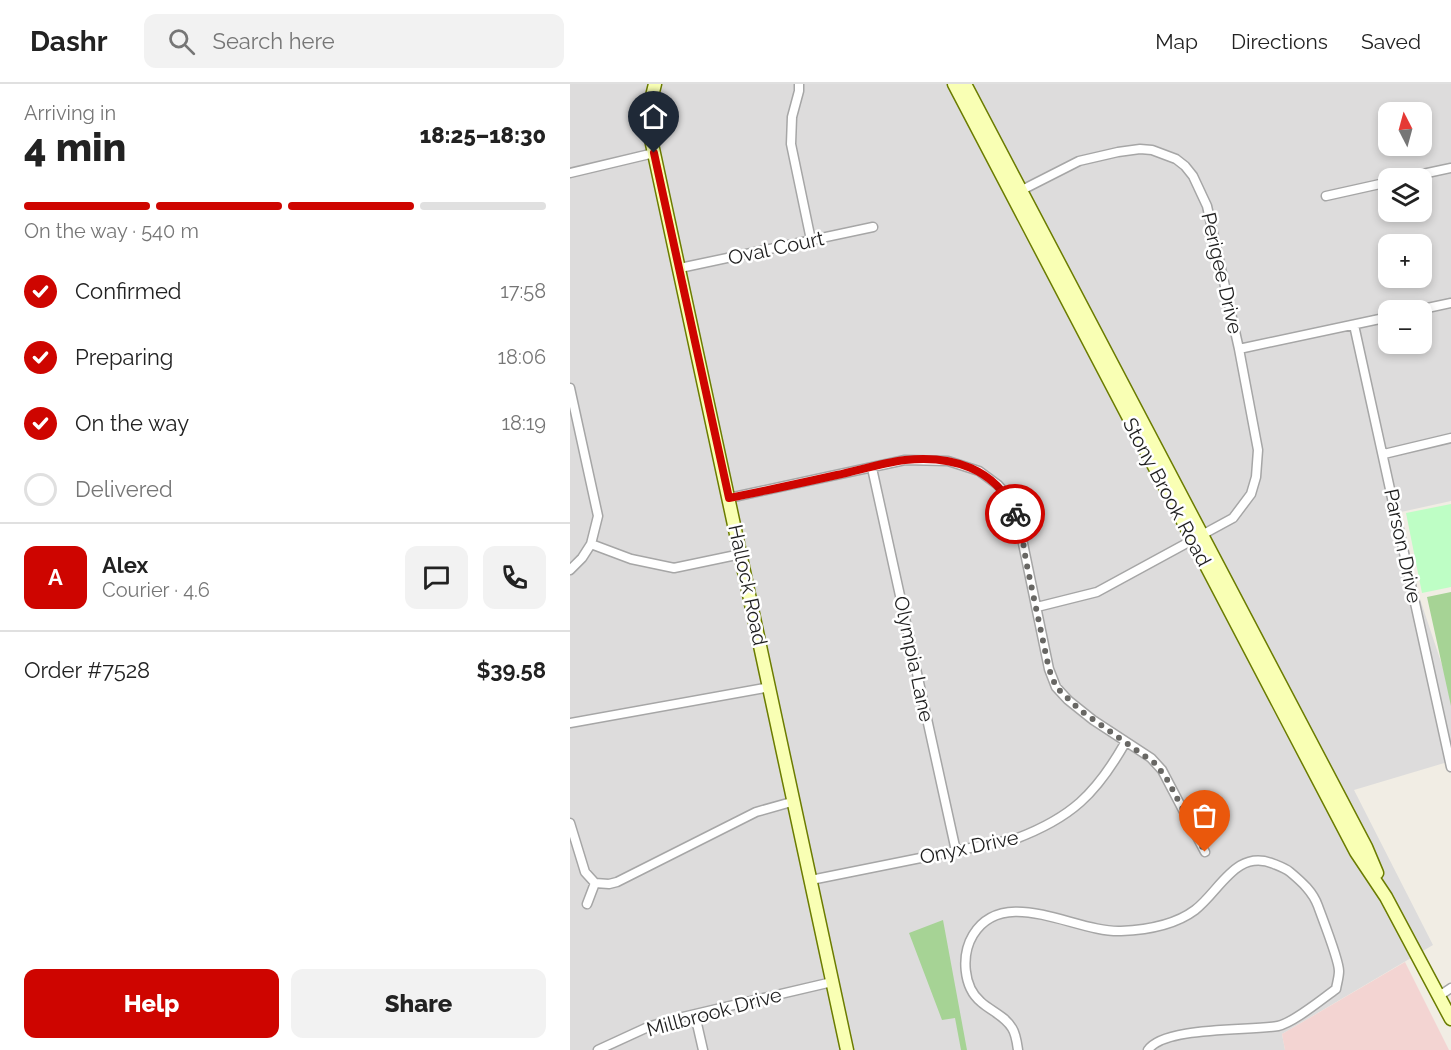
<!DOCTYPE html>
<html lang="en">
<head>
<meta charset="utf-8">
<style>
	body { margin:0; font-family:Raleway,sans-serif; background:#f2f2f2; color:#222; height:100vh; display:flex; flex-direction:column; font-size:22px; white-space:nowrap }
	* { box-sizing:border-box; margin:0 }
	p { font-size:20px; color:#767676 }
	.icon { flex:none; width:33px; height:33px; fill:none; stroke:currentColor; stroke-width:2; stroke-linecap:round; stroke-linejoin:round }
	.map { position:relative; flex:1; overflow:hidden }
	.panel { display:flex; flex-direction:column; background:#fff; width:570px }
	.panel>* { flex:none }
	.needle { width:39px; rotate:354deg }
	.buttons { position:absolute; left:808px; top:18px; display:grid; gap:12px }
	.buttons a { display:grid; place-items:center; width:54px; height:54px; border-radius:12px; background:#fff; box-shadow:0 3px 9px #0003; font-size:30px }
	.pin { position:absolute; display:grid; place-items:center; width:51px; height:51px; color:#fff; margin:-62px -26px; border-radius:50% 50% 50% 0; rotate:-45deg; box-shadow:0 0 6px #0007 }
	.pin .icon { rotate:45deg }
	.courier { position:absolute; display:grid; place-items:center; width:60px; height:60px; margin:-30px; border:4px solid #ce0500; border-radius:50%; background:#fff; color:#222; box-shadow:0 2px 8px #0007 }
	.summary em { font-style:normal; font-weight:800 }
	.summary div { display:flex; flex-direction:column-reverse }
	.summary { display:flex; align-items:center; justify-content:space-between; height:102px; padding:0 24px }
	h1 { font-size:39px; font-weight:800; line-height:45px }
	.bar { display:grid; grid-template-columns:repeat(4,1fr); gap:9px 6px; align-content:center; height:72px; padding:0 24px }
	.bar i { height:8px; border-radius:4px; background:#e0e0e0 }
	.bar .current { background:#ce0500 }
	.bar p { grid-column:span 4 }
	.line { display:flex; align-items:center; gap:15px; padding:0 24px; border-top:2px solid #e0e0e0 }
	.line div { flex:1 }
	.round { display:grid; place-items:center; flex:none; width:63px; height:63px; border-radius:12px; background:#f2f2f2 }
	ol { padding:0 24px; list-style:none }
	li { display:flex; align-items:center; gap:18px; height:66px }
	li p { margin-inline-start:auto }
	li .icon { padding:6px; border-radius:50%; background:#ce0500; color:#fff; stroke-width:4 }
	li:last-child { color:#767676 }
	li i { width:33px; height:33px; border:3px solid #e0e0e0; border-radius:50% }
	.button { display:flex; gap:12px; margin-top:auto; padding:12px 24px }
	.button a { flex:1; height:69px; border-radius:12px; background:#ce0500; color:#fff; font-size:24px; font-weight:800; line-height:69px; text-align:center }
	.button a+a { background:#f2f2f2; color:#222 }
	header { display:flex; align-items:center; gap:36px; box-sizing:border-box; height:84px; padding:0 30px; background:#fff; border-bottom:2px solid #e0e0e0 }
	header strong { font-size:28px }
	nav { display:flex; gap:33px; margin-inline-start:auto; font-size:21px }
	.search { width:420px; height:54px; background:#f2f2f2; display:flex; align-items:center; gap:15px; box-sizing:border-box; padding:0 21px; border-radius:12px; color:#767676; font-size:22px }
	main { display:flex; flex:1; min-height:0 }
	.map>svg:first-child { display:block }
	.residential { fill:#dddcdc; fill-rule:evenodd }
	.commercial { fill:#f3d4d2 }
	.forest { fill:#a6d395 }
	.park { fill:#befec5 }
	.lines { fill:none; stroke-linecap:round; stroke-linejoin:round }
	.street-casing { stroke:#a6a6a6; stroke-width:11 }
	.secondary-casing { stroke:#6b7c00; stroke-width:15 }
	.street { stroke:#fff; stroke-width:8 }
	.secondary { stroke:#f9ffb4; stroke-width:12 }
	.done { stroke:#686764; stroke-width:6; stroke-dasharray:0 10.8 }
	.route { stroke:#ce0500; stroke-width:8 }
	.labels { text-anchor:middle; stroke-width:5; stroke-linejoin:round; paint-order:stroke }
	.street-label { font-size:20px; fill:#1f1f1f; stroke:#fff }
</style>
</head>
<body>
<header>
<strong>Dashr</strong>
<div class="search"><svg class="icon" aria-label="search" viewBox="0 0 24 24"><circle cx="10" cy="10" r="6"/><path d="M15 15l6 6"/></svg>Search here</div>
<nav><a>Map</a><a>Directions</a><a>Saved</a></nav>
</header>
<main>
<section class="panel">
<div class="summary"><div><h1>4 min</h1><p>Arriving in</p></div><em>18:25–18:30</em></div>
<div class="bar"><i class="current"></i><i class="current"></i><i class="current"></i><i></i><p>On the way · 540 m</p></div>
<ol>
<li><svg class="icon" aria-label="check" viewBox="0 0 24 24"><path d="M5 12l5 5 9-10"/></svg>Confirmed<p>17:58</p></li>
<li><svg class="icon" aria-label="check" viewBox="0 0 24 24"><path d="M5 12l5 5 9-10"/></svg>Preparing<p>18:06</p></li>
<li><svg class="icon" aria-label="check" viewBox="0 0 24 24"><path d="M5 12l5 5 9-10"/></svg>On the way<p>18:19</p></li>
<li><i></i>Delivered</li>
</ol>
<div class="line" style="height:108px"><b class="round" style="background:#ce0500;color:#fff">A</b><div><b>Alex</b><p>Courier · 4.6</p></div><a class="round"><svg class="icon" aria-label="chat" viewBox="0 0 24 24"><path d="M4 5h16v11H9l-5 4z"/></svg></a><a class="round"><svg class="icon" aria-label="phone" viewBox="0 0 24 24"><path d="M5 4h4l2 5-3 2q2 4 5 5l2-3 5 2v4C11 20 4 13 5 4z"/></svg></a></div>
<div class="line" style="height:78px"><div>Order #7528</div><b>$39.58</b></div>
<div class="button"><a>Help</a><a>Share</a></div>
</section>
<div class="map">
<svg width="881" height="966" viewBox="0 0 881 966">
	<rect width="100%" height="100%" fill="#f1ede4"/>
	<path class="residential" d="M0 0H881V417L831 428 849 512 881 608V677L784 706 863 861 712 950 715 966H0ZM819 28H852V62H819ZM819 94H852V128H819ZM819 160H852V194H819ZM819 226H852V260H819Z"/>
	<path class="commercial" d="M835 878 879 966H715L712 950Z"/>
	<path class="forest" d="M881 508V622L857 513Z
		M373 836 397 966H391L385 934 372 936 339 849Z"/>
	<path class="park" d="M881 420V503L852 509 836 429Z"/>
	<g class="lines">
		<g class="street-casing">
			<path id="street" d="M229 0V7L222 33 221 60 241 156
				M0 89 84 69
				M834 94 881 84
				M448 108 509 77 548 68 570 65 582 66 606 75 615 82 623 92 637 122 669 265 688 366 686 393 681 410 663 434 527 508 467 523
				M756 112 819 98
				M110 184 303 143
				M848 226 881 219
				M784 241 881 683
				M669 265 819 233
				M0 304 28 432 21 460 12 474 0 486
				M814 370 881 354
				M302 384 386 767
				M159 414 335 376 378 377 409 387 428 401 436 410 449 440 479 585 486 603 498 616 523 636 581 674 592 686 635 768
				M21 460 61 475 104 484 171 470
				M0 639 200 603
				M0 739 15 788 25 799
				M241 796 445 755C501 734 526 710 555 659
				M25 799 39 800 47 798 186 728 225 717
				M17 820 25 799
				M869 912 881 904
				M125 931 133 966
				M28 966 78 943 100 936 262 898
				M448 966C447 959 446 950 442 944 435 932 421 927 411 918 393 903 391 871 403 851 434 800 506 849 551 847 575 846 605 841 625 826 650 807 666 764 704 780 709 782 715 784 720 788 732 798 743 808 748 822 753 836 769 876 769 887 769 893 767 899 766 905 752 915 723 939 708 942 680 947 594 942 578 966"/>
		</g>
		<g class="secondary-casing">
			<path id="secondary" d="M85 0 79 24V46L277 966
				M384 0 786 768 816 813 881 935
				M395 0 796 763 807 789"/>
		</g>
		<use href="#street" class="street"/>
		<use href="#secondary" class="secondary"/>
	</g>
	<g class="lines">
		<path class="done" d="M445 430 452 451 456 477 479 585 486 603 510 626 586 680 598 697 635 768"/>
		<path class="route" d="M84 69 159 414C195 407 231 399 267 391 290 386 312 379 335 376 381 371 427 384 445 430"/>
	</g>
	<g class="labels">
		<g class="street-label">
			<text transform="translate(206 164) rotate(-12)" y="7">Oval Court</text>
			<text transform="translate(652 189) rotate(77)" y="7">Perigee Drive</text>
			<text transform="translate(597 408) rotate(62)" y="7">Stony Brook Road</text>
			<text transform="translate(833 462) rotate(78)" y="7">Parson Drive</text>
			<text transform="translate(178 501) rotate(78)" y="7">Hallock Road</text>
			<text transform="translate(344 575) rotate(78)" y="7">Olympia Lane</text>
			<text transform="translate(399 763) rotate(-12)" y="7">Onyx Drive</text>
			<text transform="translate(144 928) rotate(-15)" y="7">Millbrook Drive</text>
		</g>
	</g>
</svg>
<div class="buttons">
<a><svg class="needle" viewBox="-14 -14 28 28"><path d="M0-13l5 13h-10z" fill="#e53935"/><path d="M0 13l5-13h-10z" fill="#767676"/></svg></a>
<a><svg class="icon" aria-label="layers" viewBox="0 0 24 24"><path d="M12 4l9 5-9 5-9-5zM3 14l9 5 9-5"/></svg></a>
<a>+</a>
<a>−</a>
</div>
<div class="pin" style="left:635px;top:768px;background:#ea580c"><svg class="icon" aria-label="bag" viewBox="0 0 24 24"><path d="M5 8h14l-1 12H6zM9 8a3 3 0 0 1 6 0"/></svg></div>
<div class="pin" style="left:84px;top:69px;background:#1f2937"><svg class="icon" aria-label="home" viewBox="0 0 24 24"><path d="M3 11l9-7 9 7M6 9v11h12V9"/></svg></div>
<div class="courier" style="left:445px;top:430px"><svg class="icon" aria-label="bike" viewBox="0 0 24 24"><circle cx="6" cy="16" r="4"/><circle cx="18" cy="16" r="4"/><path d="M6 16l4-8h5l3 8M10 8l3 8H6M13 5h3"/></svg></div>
</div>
</main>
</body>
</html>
